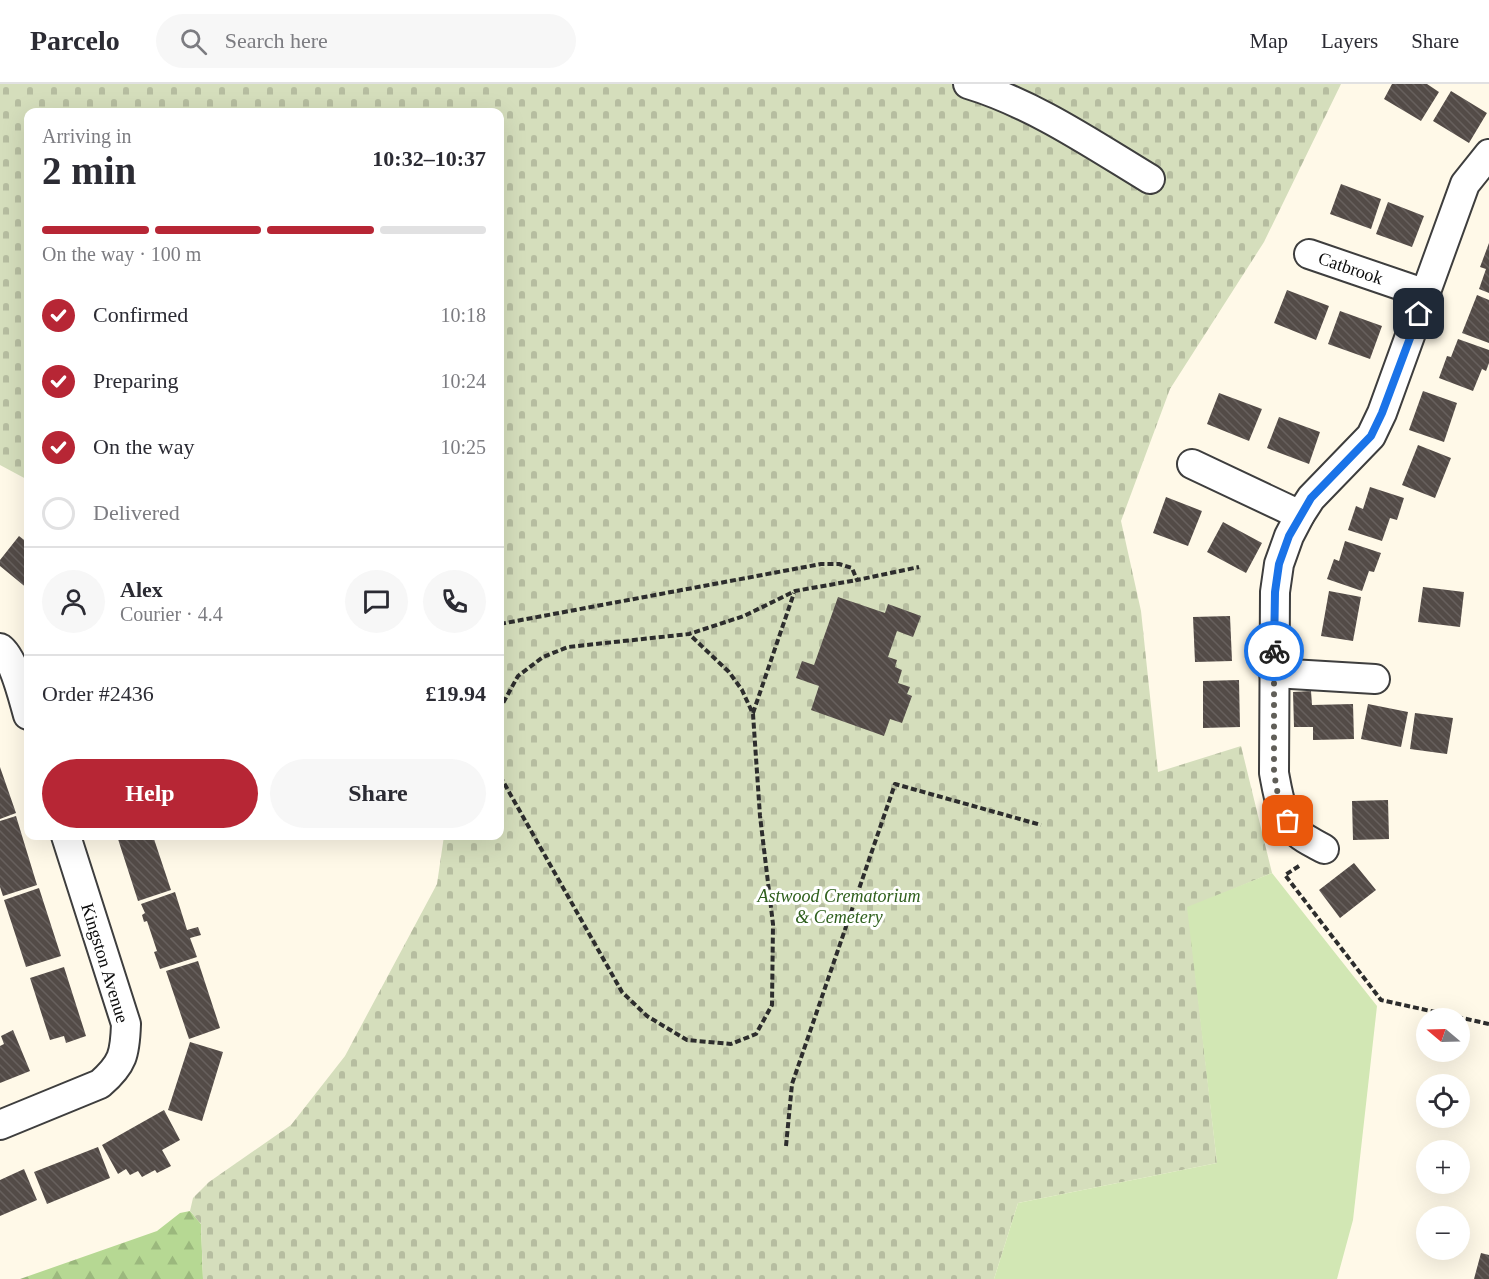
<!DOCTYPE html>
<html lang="en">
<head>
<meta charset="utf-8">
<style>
	body { margin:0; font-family:Georgia,serif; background:#f7f7f7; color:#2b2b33; height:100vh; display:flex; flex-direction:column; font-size:22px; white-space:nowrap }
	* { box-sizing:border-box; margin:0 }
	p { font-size:20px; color:#7c7c81 }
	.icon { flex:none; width:33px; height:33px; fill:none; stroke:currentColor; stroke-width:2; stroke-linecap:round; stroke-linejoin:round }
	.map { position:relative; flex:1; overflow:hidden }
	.drawer { position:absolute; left:24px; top:24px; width:480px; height:732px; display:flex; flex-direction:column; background:#fff; border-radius:12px; box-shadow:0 6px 24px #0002 }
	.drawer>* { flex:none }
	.needle { width:39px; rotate:289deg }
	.tools { position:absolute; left:1416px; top:924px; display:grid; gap:12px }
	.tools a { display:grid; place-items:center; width:54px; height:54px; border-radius:50%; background:#fff; box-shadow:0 6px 24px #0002; font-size:30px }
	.pin { position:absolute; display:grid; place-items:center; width:51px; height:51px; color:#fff; margin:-26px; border-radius:12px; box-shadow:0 3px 9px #0006 }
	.courier { position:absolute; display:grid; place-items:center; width:60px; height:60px; margin:-30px; border:4px solid #1a73e8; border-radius:50%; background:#fff; color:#222; box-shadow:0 2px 8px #0007 }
	.headline em { font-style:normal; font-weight:600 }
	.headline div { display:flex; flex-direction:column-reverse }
	.headline { display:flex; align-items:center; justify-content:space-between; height:102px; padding:0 18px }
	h1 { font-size:39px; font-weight:600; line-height:45px }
	.bar { display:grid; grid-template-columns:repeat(4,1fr); gap:9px 6px; align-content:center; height:72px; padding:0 18px }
	.bar i { height:8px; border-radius:4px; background:#e1e1e2 }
	.bar .on { background:#b72635 }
	.bar p { grid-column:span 4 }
	.line { display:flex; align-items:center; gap:15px; padding:0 18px; border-top:2px solid #e1e1e2 }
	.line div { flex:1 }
	.round { display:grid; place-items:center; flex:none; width:63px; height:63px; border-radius:32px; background:#f7f7f7 }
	ol { padding:0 18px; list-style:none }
	li { display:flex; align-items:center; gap:18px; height:66px }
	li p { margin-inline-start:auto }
	li .icon { padding:6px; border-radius:50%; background:#b72635; color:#fff; stroke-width:4 }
	li:last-child { color:#7c7c81 }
	li i { width:33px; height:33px; border:3px solid #e1e1e2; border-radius:50% }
	.button { display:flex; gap:12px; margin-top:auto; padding:12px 18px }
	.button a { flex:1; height:69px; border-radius:36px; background:#b72635; color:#fff; font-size:24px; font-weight:600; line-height:69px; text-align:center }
	.button a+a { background:#f7f7f7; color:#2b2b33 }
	header { display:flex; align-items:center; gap:36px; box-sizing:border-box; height:84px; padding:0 30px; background:#fff; border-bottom:2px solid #e1e1e2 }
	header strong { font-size:28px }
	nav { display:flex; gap:33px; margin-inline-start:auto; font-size:21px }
	.search { width:420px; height:54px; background:#f7f7f7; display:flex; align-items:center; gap:15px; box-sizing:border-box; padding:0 21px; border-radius:33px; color:#7c7c81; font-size:22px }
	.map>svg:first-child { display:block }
	.forest { fill:url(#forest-firs) }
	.cemetery { fill:url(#cemetery-stones) }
	.garden { fill:#d2e7b4 }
	.building { fill:url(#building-back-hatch) }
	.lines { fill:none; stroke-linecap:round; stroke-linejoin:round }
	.minor-casing { stroke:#3e3e3e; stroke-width:32 }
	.path { stroke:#2d2d2d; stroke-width:4; stroke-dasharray:6 3; stroke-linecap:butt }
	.minor { stroke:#fff; stroke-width:28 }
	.done { stroke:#605e58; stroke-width:6; stroke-dasharray:0 10.8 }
	.route { stroke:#1a73e8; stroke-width:8 }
	.labels { text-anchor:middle; stroke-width:6; stroke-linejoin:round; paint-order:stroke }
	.street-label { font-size:18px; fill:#0b0b0b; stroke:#fff }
	.park-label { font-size:18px; font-style:italic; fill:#2f601d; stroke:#fff }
</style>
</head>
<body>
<header>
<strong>Parcelo</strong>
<div class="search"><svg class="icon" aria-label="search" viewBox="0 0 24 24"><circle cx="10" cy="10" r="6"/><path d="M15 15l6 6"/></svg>Search here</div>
<nav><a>Map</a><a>Layers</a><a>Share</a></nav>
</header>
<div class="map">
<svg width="1489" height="1195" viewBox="0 0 1489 1195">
	<defs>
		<pattern id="forest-firs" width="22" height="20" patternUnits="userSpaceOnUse" patternTransform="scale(1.5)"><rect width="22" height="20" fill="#b6d893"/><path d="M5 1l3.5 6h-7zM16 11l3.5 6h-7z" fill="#9bb87d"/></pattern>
		<pattern id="cemetery-stones" width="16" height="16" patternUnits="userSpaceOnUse" patternTransform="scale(1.5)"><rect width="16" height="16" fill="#d5debc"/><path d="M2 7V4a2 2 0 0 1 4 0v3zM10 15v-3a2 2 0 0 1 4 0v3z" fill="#b6bda0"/></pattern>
		<pattern id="building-back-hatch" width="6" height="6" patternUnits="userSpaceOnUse" patternTransform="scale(1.5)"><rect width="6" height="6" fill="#534b47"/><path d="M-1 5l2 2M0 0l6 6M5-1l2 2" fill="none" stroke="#67605d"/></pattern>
	</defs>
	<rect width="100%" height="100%" fill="#fff9e8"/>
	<path class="forest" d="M190 1127 201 1140 203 1195H20L157 1147 180 1129Z"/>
	<path class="cemetery" d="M0 0H1341L1264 158 1170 305 1121 437 1141 527 1158 688 1241 662 1272 789 1188 824 1217 1079 1018 1119 994 1195H203L201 1140 190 1127 193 1114 209 1098 291 1041 345 972 437 800 444 752H500V28H28V396L0 381Z"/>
	<path class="garden" d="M1272 789 1377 922 1353 1136 1337 1195H994L1018 1119 1217 1079 1187 823Z"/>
	<path class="building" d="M1392 0H1427L1439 8 1421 37 1384 15Z
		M1451 7 1487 29 1469 59 1433 37Z
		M1341 100 1381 115 1371 145 1330 130Z
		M1388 118 1424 132 1412 163 1376 150Z
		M1489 159V209L1479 205 1486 185 1480 183Z
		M1287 206 1329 222 1316 256 1274 239Z
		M1477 211 1489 216V259L1462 249Z
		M1340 227 1382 242 1370 275 1328 260Z
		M1458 255 1489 266V279L1486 287 1482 285 1473 307 1439 294 1447 272 1451 273Z
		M1423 307 1457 319 1444 358 1409 346Z
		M1219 309 1262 325 1249 357 1207 340Z
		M1279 333 1320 348 1309 380 1267 364Z
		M1418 361 1451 374 1435 414 1402 401Z
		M1370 403 1404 414 1397 436 1390 434 1382 457 1348 446 1356 422 1363 425Z
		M1166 413 1202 427 1188 462 1153 449Z
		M1223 438 1262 459 1246 489 1207 468Z
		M19 452 28 459V505L0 482V476Z
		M1345 457 1381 469 1374 488 1369 487 1362 507 1327 495 1334 475 1339 477Z
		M1423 503 1464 508 1460 543 1418 538Z
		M1329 507 1361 513 1353 557 1321 552Z
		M838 513 885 529 888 520 921 532 913 553 897 547 888 573 897 576 895 583 902 586 898 599 910 603 907 610 912 612 902 639 890 635 884 652 811 626 819 602 796 594 802 577 814 581Z
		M1230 532 1232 577 1195 578 1193 533Z
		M1239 596 1240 643 1203 644V597Z
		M1311 607 1312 621 1353 620 1354 655 1313 656V643H1294L1293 608Z
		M1368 620 1408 628 1401 663 1361 655Z
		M1415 629 1453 634 1447 670 1410 665Z
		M0 683 16 729 0 735Z
		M1388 716 1389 755 1353 756 1352 717Z
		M16 732 37 801 3 812 0 803V737Z
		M117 752H153L171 806 138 817Z
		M1354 779 1376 806 1340 834 1319 806Z
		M39 804 61 872 26 883 4 816Z
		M175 808 187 846 198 843 201 851 190 854 197 873 160 885 154 868 157 867 147 837 144 838 142 831 145 829 141 820Z
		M198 877 220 944 189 955 166 887Z
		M64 883 86 952 66 959 64 952 50 956 30 894Z
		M13 946 30 987 0 999V962L4 960 1 952Z
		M190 958 223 968 202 1037 168 1026Z
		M164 1026 180 1056 162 1066 171 1082 157 1089 155 1086 142 1093 138 1087 130 1091 126 1085 118 1090 102 1061Z
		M98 1063 110 1094 47 1120 34 1088Z
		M24 1085 37 1116 0 1132V1096Z
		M1481 1169 1489 1171V1195H1474Z"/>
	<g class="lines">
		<g class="minor-casing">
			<g id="minor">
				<path d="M968 0C1034 20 1092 60 1150 95"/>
				<path id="s1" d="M1309 170 1426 210"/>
				<path d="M1192 380 1300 431"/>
				<path d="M0 564C14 574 23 614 28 631"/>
				<path d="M1274 589 1375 595"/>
				<path d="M1324 765C1316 760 1306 756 1299 750 1281 735 1278 710 1274 689L1275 508 1279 480 1289 452 1300 431 1311 414 1371 352 1382 329 1465 100 1489 70"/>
				<path d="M0 1041 100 1000C123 980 125 970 126 940L66 752"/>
			</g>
		</g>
		<path class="path" d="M500 540 821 480H839L852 484 857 496 919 483
			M500 627 502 621 518 592 543 573 568 563 689 550 744 532 795 507 857 496
			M753 629 794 509
			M500 692 622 908 647 932 687 956 731 960 756 950 772 921 773 840 760 732 753 630 742 606 729 588 689 550
			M1299 782 1285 791 1381 916 1489 940
			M786 1062 792 1000 895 700 1041 741"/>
		<use href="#minor" class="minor"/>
	</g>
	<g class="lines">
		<path class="done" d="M1274 567V689L1279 717 1288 737"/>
		<path class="route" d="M1274 567 1275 508 1279 480 1289 452 1311 414 1371 352 1382 329 1419 230"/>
	</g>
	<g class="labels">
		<g class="street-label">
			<text dy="6" stroke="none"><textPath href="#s1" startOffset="44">Catbrook</textPath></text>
			<text transform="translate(105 879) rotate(73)" y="6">Kingston Avenue</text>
		</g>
		<g class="park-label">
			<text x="839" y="818">Astwood Crematorium<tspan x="839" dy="21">&amp; Cemetery</tspan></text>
		</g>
	</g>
</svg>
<div class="tools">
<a><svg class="needle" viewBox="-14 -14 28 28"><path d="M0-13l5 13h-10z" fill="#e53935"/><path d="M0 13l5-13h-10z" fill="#7c7c81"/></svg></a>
<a><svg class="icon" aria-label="locate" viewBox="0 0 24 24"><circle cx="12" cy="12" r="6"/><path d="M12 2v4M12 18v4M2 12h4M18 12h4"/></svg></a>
<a>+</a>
<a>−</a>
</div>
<div class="pin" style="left:1288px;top:737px;background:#ea580c"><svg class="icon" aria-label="bag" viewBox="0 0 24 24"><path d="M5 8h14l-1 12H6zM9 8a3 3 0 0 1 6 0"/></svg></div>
<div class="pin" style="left:1419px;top:230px;background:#1f2937"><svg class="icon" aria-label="home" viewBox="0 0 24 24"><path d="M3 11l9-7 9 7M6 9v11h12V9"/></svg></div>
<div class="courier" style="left:1274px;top:567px"><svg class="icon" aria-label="bike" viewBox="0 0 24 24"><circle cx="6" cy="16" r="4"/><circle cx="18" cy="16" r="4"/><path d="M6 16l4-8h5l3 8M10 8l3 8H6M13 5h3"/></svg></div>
<section class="drawer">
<div class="headline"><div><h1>2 min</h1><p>Arriving in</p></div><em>10:32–10:37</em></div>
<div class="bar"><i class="on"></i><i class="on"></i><i class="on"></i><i></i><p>On the way · 100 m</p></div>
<ol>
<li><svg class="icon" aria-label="check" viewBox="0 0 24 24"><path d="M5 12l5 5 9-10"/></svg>Confirmed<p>10:18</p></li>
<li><svg class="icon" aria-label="check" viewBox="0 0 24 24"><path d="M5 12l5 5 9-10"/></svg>Preparing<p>10:24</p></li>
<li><svg class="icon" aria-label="check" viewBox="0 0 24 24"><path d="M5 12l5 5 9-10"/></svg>On the way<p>10:25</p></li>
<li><i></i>Delivered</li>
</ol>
<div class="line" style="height:108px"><a class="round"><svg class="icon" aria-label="person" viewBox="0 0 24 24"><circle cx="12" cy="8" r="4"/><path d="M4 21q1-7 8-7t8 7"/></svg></a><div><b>Alex</b><p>Courier · 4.4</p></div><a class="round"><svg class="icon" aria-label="chat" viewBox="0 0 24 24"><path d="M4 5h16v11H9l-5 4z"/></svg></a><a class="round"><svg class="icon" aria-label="phone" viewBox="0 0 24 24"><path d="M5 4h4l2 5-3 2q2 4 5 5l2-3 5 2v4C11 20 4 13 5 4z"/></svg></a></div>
<div class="line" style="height:78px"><div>Order #2436</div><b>£19.94</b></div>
<div class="button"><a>Help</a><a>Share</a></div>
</section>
</div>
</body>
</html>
